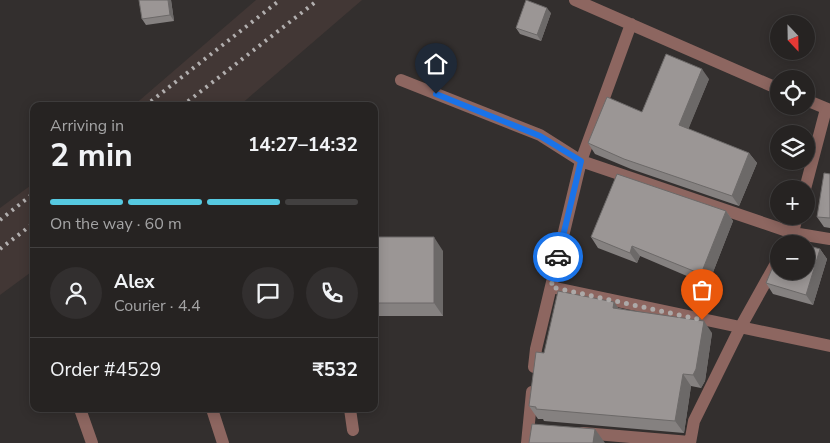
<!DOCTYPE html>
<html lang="en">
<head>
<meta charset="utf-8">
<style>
	body { margin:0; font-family:"Nunito Sans",sans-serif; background:#322f2f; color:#f1f3f6; height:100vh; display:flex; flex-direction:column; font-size:19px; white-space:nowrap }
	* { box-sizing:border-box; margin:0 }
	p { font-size:16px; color:#a4a4a5 }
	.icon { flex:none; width:28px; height:28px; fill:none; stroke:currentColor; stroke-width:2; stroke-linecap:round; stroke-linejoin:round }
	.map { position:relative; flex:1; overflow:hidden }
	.panel { position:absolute; left:30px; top:102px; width:348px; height:310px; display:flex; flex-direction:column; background:#262322; border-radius:10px; box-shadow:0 2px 12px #0003,0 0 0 1px #424040 }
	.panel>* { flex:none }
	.needle { width:32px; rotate:158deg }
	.buttons { position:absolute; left:770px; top:15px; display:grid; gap:10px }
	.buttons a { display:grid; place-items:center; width:45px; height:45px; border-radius:50%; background:#262322; box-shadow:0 2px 12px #0003,0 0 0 1px #424040; font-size:25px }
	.pin { position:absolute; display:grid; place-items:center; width:42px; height:42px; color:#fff; margin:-51px -21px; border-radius:50% 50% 50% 0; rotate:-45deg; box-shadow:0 0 5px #0007 }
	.pin .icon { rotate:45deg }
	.courier { position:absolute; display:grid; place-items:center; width:50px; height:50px; margin:-25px; border:4px solid #1a73e8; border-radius:50%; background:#fff; color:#222; box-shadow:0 1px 6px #0007 }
	.overview em { font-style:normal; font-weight:700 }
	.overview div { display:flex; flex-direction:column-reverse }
	.overview { display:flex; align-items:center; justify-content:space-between; height:85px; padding:0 20px }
	h1 { font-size:32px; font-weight:700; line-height:38px }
	.bar { display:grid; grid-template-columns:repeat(4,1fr); gap:8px 5px; align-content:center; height:60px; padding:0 20px }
	.bar i { height:6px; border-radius:4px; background:#424040 }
	.bar .active { background:#56c9e1 }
	.bar p { grid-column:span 4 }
	.line { display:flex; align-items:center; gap:12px; padding:0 20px; border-top:1px solid #424040 }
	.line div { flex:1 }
	.round { display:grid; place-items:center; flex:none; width:52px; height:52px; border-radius:26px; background:#322f2f }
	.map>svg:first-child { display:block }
	.built { fill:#423735 }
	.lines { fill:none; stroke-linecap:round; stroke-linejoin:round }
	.street { stroke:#8d6660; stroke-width:12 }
	.rail { stroke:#b2afaf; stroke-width:4; stroke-dasharray:2.5 5; stroke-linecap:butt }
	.wall { fill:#858180 }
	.shaded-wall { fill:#6c6968 }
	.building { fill:#9b9695; stroke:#6c6968 }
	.done { stroke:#aca9a8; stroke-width:5; stroke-dasharray:0 9 }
	.route { stroke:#1a73e8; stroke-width:6 }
</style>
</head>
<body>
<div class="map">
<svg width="830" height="443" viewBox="0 0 830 443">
	<rect width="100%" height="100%" fill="#332f2e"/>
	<path class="built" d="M256 0H362L239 106H133Z
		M34 183V270L0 295V208Z"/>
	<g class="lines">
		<path class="street" d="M575 0 779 89
			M631 24 581 161 793 233 830 239
			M401 80 540 135 581 161 536 349 534 367
			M806 100 830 110
			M805 189 826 109
			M787 244 793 233 797 216
			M551 287 830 346
			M80 409 92 443
			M212 409 223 443
			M350 409 353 430
			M583 433 690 442
			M527 443 532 392
			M690 443 694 421 740 328 779 258"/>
		<path class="rail" d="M145 106 280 0
			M182 106 318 0
			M0 220 34 193
			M0 249 34 223"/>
	</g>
	<path class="wall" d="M139 0H171L174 21 146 25 142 19Z
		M551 13 541 41 520 34 516 28Z
		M709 79 688 129 749 153 757 163 739 206 631 169 595 154 588 143 642 112Z
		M830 174V228L824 227 817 217Z
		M726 211 733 221 708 285 640 256 637 263 598 248 591 237Z
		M374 237 443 251V316H374Z
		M820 249 827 259 813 305 773 294 766 283Z
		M619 308 712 333 705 381 701 388 691 386 684 433 544 421 543 419H538L529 406 544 353Z"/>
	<path class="shaded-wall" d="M168 0H171L174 21 170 15Z
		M547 8 551 13 541 41 537 35Z
		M702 69 709 79 686 135 679 125Z
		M749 153 757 163 739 206 732 196Z
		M726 211 733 221 708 285 701 274Z
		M434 237 443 251V316L434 303Z
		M632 246 640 256 637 263 630 253Z
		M820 249 827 259 813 305 806 295Z
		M614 302 623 314 613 308Z
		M704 321 712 333 705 381 701 388 693 375Z
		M683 374 691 386 684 433 675 421Z
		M595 429 605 443H593Z"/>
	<path class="building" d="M139 0H168L170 15 142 19Z
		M526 0 547 8 537 35 516 28Z
		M666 54 702 69 679 125 749 153 732 196 624 159 588 143 607 97 642 112Z
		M824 173 830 174V218L817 217Z
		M617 174 726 211 701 274 632 246 630 253 591 237Z
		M374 237H434V303H374Z
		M786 239 803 244H779V242Z
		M806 245 820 249 806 295 766 283 779 252V271H806Z
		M558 291 614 302 613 308 704 321 696 369 693 375 683 374 675 421 536 409V407L529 406 536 352 544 353Z
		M532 424 595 429 593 443H529Z"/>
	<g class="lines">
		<path class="done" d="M558 257 551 287 702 320"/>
		<path class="route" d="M436 94 540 136 581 161 558 257"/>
	</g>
</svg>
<div class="buttons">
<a><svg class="needle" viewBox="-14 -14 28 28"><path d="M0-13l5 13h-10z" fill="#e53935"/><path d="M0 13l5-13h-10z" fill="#a4a4a5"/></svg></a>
<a><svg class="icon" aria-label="locate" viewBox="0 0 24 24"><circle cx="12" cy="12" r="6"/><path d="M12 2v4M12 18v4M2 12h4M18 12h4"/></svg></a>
<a><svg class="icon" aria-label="layers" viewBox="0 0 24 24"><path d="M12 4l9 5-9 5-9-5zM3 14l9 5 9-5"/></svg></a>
<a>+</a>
<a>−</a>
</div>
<div class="pin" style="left:702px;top:320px;background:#ea580c"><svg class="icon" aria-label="bag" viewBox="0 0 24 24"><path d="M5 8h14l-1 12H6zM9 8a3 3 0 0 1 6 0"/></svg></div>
<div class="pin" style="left:436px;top:94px;background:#1f2937"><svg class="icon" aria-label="home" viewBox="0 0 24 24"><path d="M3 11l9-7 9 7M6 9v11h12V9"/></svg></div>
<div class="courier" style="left:558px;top:257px"><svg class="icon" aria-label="car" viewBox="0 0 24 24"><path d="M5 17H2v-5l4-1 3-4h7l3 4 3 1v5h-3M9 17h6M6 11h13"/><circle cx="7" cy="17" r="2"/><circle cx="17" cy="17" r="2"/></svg></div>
<section class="panel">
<div class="overview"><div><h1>2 min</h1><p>Arriving in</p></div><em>14:27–14:32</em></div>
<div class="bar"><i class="active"></i><i class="active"></i><i class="active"></i><i></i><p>On the way · 60 m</p></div>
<div class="line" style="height:90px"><a class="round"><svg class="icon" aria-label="person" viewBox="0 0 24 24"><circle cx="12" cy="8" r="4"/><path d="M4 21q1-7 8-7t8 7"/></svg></a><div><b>Alex</b><p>Courier · 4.4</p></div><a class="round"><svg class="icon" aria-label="chat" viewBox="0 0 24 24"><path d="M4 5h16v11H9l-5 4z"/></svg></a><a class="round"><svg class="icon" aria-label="phone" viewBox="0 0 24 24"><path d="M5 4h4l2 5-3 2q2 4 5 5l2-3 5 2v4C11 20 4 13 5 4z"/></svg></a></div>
<div class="line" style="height:65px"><div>Order #4529</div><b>₹532</b></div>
</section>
</div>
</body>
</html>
